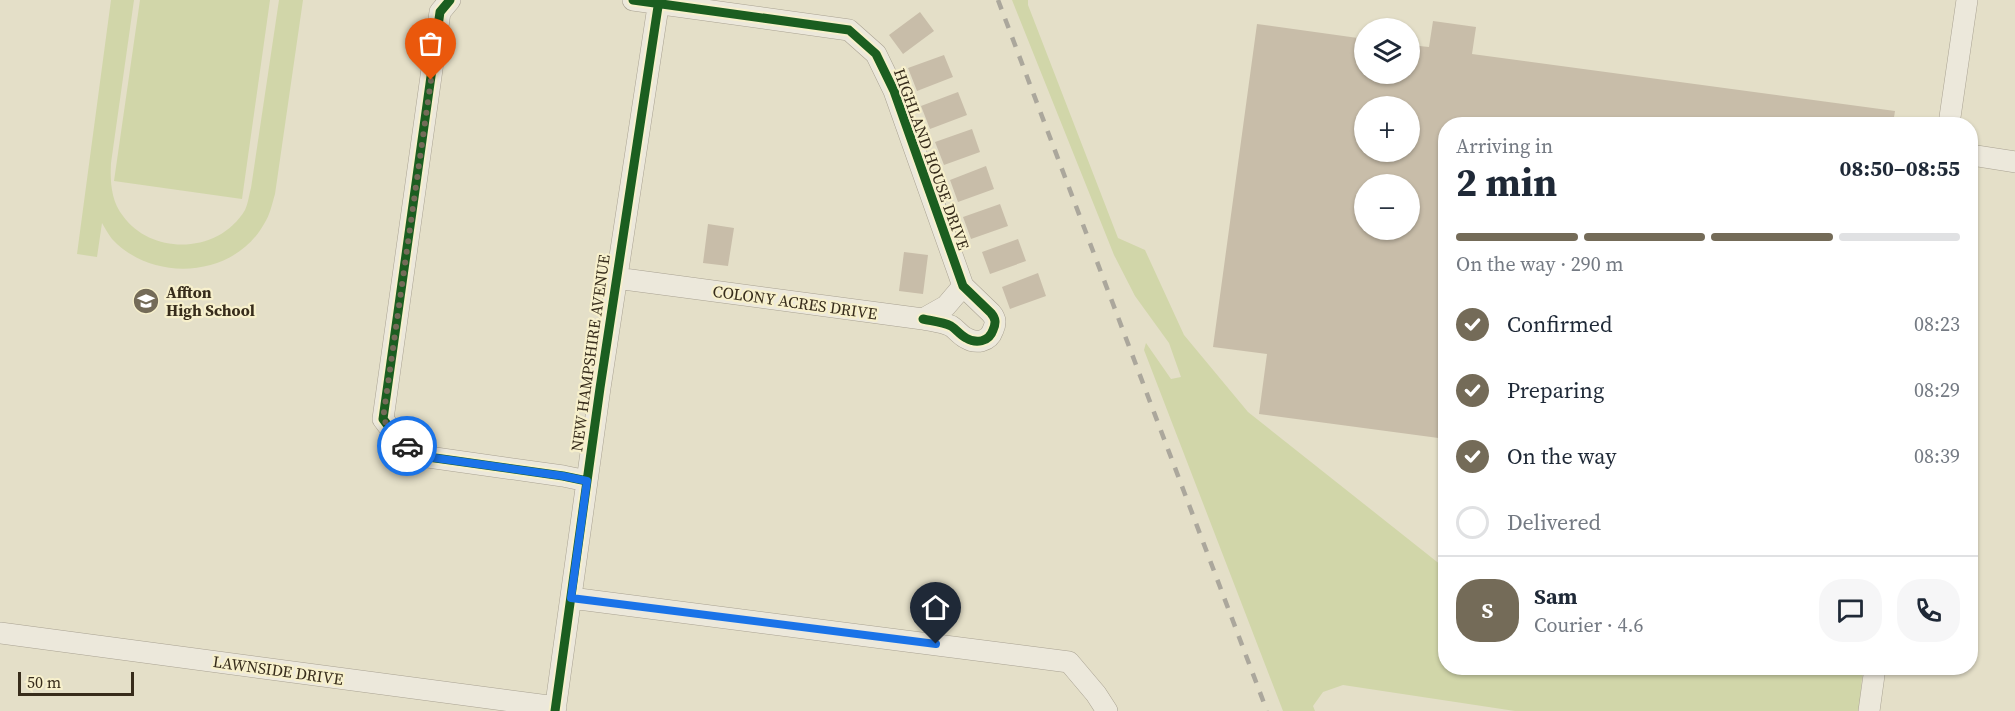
<!DOCTYPE html>
<html lang="en">
<head>
<meta charset="utf-8">
<style>
	body { margin:0; font-family:"Source Serif 4",serif; background:#f6f6f7; color:#1f2937; height:100vh; display:flex; flex-direction:column; font-size:22px; white-space:nowrap }
	* { box-sizing:border-box; margin:0 }
	p { font-size:20px; color:#747a83 }
	.icon { flex:none; width:33px; height:33px; fill:none; stroke:currentColor; stroke-width:2; stroke-linecap:round; stroke-linejoin:round }
	.map { position:relative; flex:1; overflow:hidden }
	.panel { position:absolute; left:1438px; top:117px; width:540px; height:558px; display:flex; flex-direction:column; background:#fff; border-radius:24px; box-shadow:0 2px 4px #0004 }
	.panel>* { flex:none }
	.fabs { position:absolute; left:1354px; top:18px; display:grid; gap:12px }
	.fabs a { display:grid; place-items:center; width:66px; height:66px; border-radius:50%; background:#fff; box-shadow:0 2px 4px #0004; font-size:30px }
	.scale { position:absolute; left:18px; bottom:15px; width:116px; box-sizing:border-box; padding-left:6px; border:3px solid #372c1b; border-top:0; font-size:16px; line-height:21px; white-space:nowrap; color:#372c1b; -webkit-text-stroke:4px #f7f0cc; paint-order:stroke }
	.pin { position:absolute; display:grid; place-items:center; width:51px; height:51px; color:#fff; margin:-62px -26px; border-radius:50% 50% 50% 0; rotate:-45deg; box-shadow:0 0 6px #0007 }
	.pin .icon { rotate:45deg }
	.courier { position:absolute; display:grid; place-items:center; width:60px; height:60px; margin:-30px; border:4px solid #1a73e8; border-radius:50%; background:#fff; color:#222; box-shadow:0 2px 8px #0007 }
	.overview em { font-style:normal; font-weight:700 }
	.overview div { display:flex; flex-direction:column-reverse }
	.overview { display:flex; align-items:center; justify-content:space-between; height:102px; padding:0 18px }
	h1 { font-size:39px; font-weight:700; line-height:45px }
	.bar { display:grid; grid-template-columns:repeat(4,1fr); gap:9px 6px; align-content:center; height:72px; padding:0 18px }
	.bar i { height:8px; border-radius:4px; background:#e0e1e3 }
	.bar .on { background:#746b58 }
	.bar p { grid-column:span 4 }
	.line { display:flex; align-items:center; gap:15px; padding:0 18px; border-top:2px solid #e0e1e3 }
	.line div { flex:1 }
	.round { display:grid; place-items:center; flex:none; width:63px; height:63px; border-radius:24px; background:#f6f6f7 }
	ol { padding:0 18px; list-style:none }
	li { display:flex; align-items:center; gap:18px; height:66px }
	li p { margin-inline-start:auto }
	li .icon { padding:6px; border-radius:50%; background:#746b58; color:#fff; stroke-width:4 }
	li:last-child { color:#747a83 }
	li i { width:33px; height:33px; border:3px solid #e0e1e3; border-radius:50% }
	.map>svg:first-child { display:block }
	.green { fill:#d1d6a9 }
	.building { fill:#c8bda9; fill-rule:evenodd }
	.lines { fill:none; stroke-linecap:round; stroke-linejoin:round }
	.minor-casing { stroke:#a9a292; stroke-width:22 }
	.minor { stroke:#ece8db; stroke-width:21 }
	.rail { stroke:#aba79c; stroke-width:4.5; stroke-dasharray:10 10; stroke-linecap:butt }
	.cycleway-casing { stroke:#f7f0cc; stroke-width:13 }
	.cycleway { stroke:#1b5e20; stroke-width:9 }
	.done { stroke:#746b58; stroke-width:6; stroke-dasharray:0 10.8 }
	.route { stroke:#1a73e8; stroke-width:8 }
	.labels { text-anchor:middle; stroke-width:4.5; stroke-linejoin:round; paint-order:stroke }
	.street-label { font-size:16px; fill:#372c1b; stroke:#f7f0cc }
	.poi-label { font-size:16px; font-weight:bold; fill:#372c1b; stroke:#f7f0cc; text-anchor:start }
</style>
</head>
<body>
<div class="map">
<svg width="2015" height="711" viewBox="0 0 2015 711">
	<rect width="100%" height="100%" fill="#e4dfc8"/>
	<path class="green" d="M111 0H134L111 163C110 181 111 201 123 216 152 256 219 254 245 210 248 204 249 195 251 188L279 0H303L275 194C272 204 270 215 264 224 234 278 153 283 112 239 108 234 105 228 102 223L97 257 77 254Z
		M140 0H270L242 199 114 181Z
		M1012 0H1028V5L1118 238 1145 250 1184 335 1248 412 1446 569V668H1863L1859 711H1515L1343 685 1323 692 1313 706 1315 711H1283L1144 350 1146 343 1171 379 1181 377 1169 343 1135 296 1114 255Z"/>
	<path class="building" d="M920 12 934 31 903 54 889 35Z
		M1433 21 1476 27 1472 54 1895 111 1893 124H1446V439L1259 414 1267 354 1213 347 1257 24 1365 39V74H1410V45L1429 47ZM1365 106H1410V152H1365ZM1365 184H1410V230H1365Z
		M944 55 953 77 917 91 908 68Z
		M958 92 967 115 930 129 921 106Z
		M972 129 980 152 944 165 935 142Z
		M986 166 994 189 958 202 950 180Z
		M1000 204 1008 226 971 239 963 217Z
		M708 224 734 228 728 266 703 263Z
		M1018 239 1026 261 990 274 982 252Z
		M904 252 928 255 923 294 899 291Z
		M1038 273 1046 296 1010 309 1002 287Z"/>
	<g class="lines">
		<g class="minor-casing">
			<path id="minor" d="M450 0 440 12 383 419 398 439 421 456 563 476 587 481
				M633 0 849 30 876 54 894 91 963 286 991 313C996 319 996 323 993 330 989 342 976 344 966 338 960 335 956 329 951 326 943 322 932 321 923 319
				M1949 124 1967 0
				M1971 155 2015 162
				M616 278 923 319 946 306 963 286
				M571 598 1069 662 1096 694 1107 711
				M0 633 556 707
				M555 711 600 388 659 0
				M1869 711 1875 668"/>
		</g>
		<use href="#minor" class="minor"/>
		<path class="rail" d="M998 0 1267 711"/>
		<g class="cycleway-casing">
			<path id="cycleway" d="M450 0 440 12 383 419 398 439 421 456 563 476 587 481
				M633 0 849 30 876 54 894 91 963 286 991 313C996 319 996 323 993 330 989 342 976 344 966 338 960 335 956 329 951 326 943 322 932 321 923 319
				M555 711 600 388 659 0"/>
		</g>
		<use href="#cycleway" class="cycleway"/>
	</g>
	<g class="lines">
		<path class="done" d="M407 446 398 439 383 419 431 80"/>
		<path class="route" d="M407 446 421 456 563 476 587 481 571 598 936 644"/>
	</g>
	<defs>
		<g id="school-disc" transform="scale(1.35)"><circle r="9.5" fill="#746b58" stroke="#f7f0cc"/><path d="M0-5L7-2L0 1L-7-2ZM-4 1L0 2.5L4 1V4Q0 6-4 4Z" fill="#fff"/></g>
	</defs>
	<g fill-rule="evenodd">
		<use href="#school-disc" x="146" y="301"/>
	</g>
	<g class="labels">
		<g class="street-label">
			<text transform="translate(932 159) rotate(70)" y="6">HIGHLAND HOUSE DRIVE</text>
			<text transform="translate(795 302) rotate(8)" y="6">COLONY ACRES DRIVE</text>
			<text transform="translate(590 353) rotate(-82)" y="6">NEW HAMPSHIRE AVENUE</text>
			<text transform="translate(278 670) rotate(8)" y="6">LAWNSIDE DRIVE</text>
		</g>
		<g class="poi-label">
			<text x="166" y="298">Affton<tspan x="166" dy="18">High School</tspan></text>
		</g>
	</g>
</svg>
<div class="fabs">
<a><svg class="icon" aria-label="layers" viewBox="0 0 24 24"><path d="M12 4l9 5-9 5-9-5zM3 14l9 5 9-5"/></svg></a>
<a>+</a>
<a>−</a>
</div>
<div class="scale">50 m</div>
<div class="pin" style="left:431px;top:80px;background:#ea580c"><svg class="icon" aria-label="bag" viewBox="0 0 24 24"><path d="M5 8h14l-1 12H6zM9 8a3 3 0 0 1 6 0"/></svg></div>
<div class="pin" style="left:936px;top:644px;background:#1f2937"><svg class="icon" aria-label="home" viewBox="0 0 24 24"><path d="M3 11l9-7 9 7M6 9v11h12V9"/></svg></div>
<div class="courier" style="left:407px;top:446px"><svg class="icon" aria-label="car" viewBox="0 0 24 24"><path d="M5 17H2v-5l4-1 3-4h7l3 4 3 1v5h-3M9 17h6M6 11h13"/><circle cx="7" cy="17" r="2"/><circle cx="17" cy="17" r="2"/></svg></div>
<section class="panel">
<div class="overview"><div><h1>2 min</h1><p>Arriving in</p></div><em>08:50–08:55</em></div>
<div class="bar"><i class="on"></i><i class="on"></i><i class="on"></i><i></i><p>On the way · 290 m</p></div>
<ol>
<li><svg class="icon" aria-label="check" viewBox="0 0 24 24"><path d="M5 12l5 5 9-10"/></svg>Confirmed<p>08:23</p></li>
<li><svg class="icon" aria-label="check" viewBox="0 0 24 24"><path d="M5 12l5 5 9-10"/></svg>Preparing<p>08:29</p></li>
<li><svg class="icon" aria-label="check" viewBox="0 0 24 24"><path d="M5 12l5 5 9-10"/></svg>On the way<p>08:39</p></li>
<li><i></i>Delivered</li>
</ol>
<div class="line" style="height:108px"><b class="round" style="background:#746b58;color:#fff">S</b><div><b>Sam</b><p>Courier · 4.6</p></div><a class="round"><svg class="icon" aria-label="chat" viewBox="0 0 24 24"><path d="M4 5h16v11H9l-5 4z"/></svg></a><a class="round"><svg class="icon" aria-label="phone" viewBox="0 0 24 24"><path d="M5 4h4l2 5-3 2q2 4 5 5l2-3 5 2v4C11 20 4 13 5 4z"/></svg></a></div>
</section>
</div>
</body>
</html>
